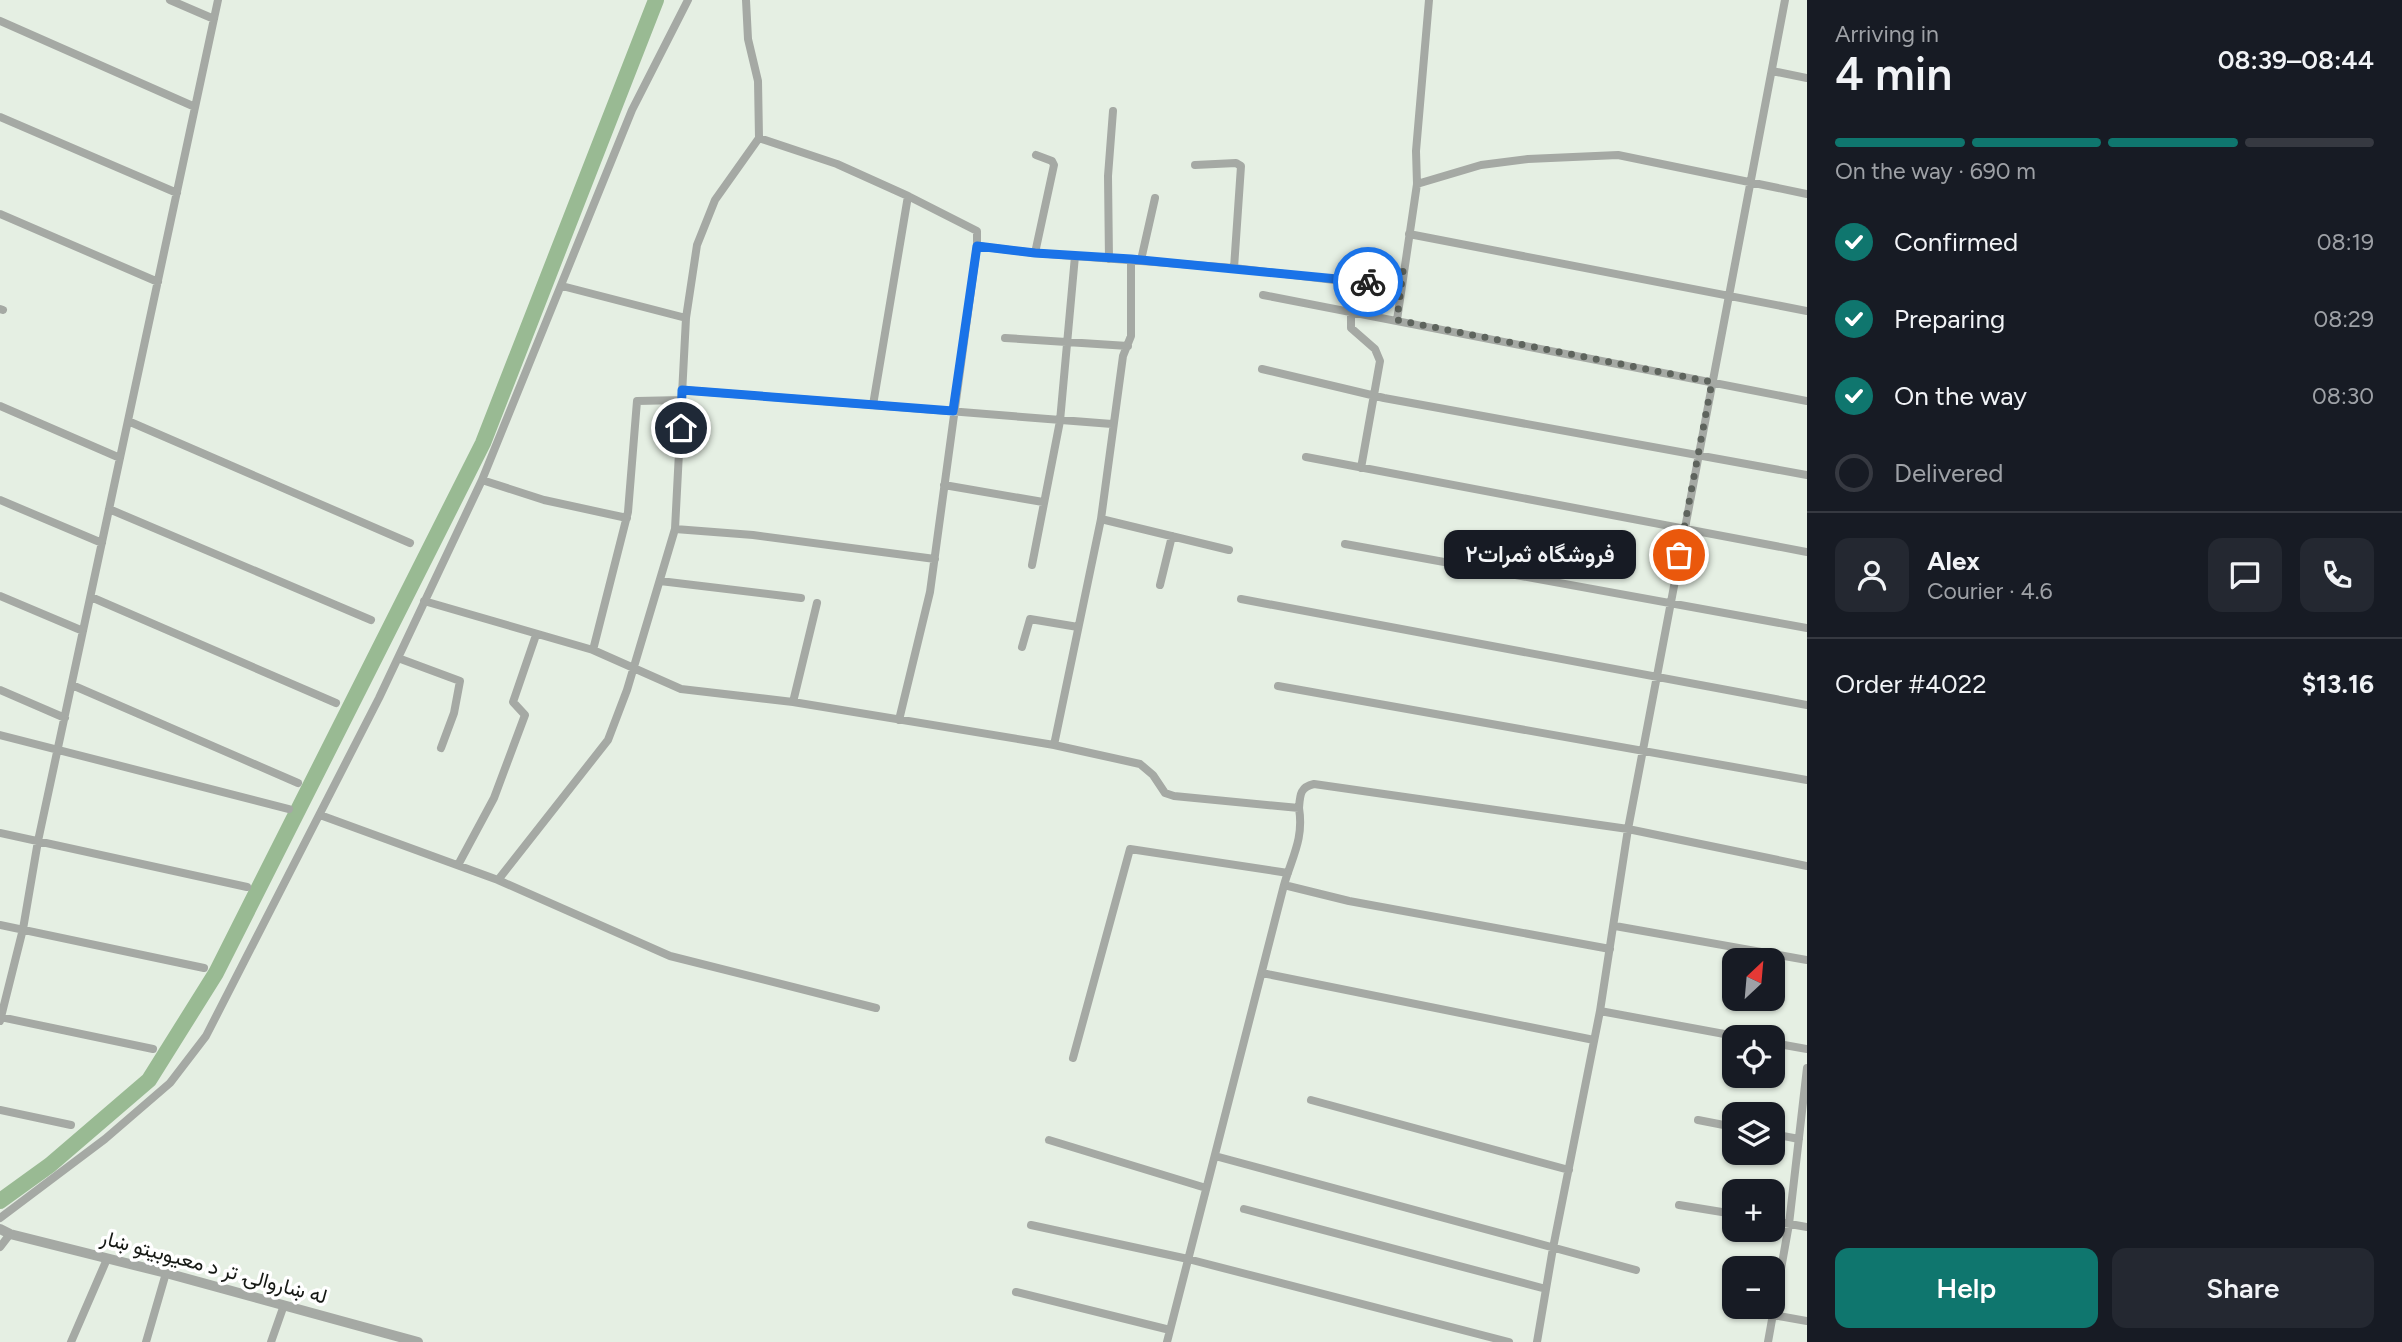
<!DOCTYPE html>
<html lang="en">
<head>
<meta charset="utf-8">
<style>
	body { margin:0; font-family:Figtree,Vazirmatn,sans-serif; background:#242831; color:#f1f3f6; height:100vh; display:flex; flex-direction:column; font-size:26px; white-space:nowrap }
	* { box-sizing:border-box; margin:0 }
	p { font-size:23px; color:#9ea1a6 }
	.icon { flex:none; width:38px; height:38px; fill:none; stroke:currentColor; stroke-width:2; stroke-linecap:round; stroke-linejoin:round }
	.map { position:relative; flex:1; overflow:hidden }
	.sheet { display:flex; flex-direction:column; background:#171b24; width:595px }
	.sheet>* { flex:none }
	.needle { width:46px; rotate:26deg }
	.tools { position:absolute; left:1722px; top:948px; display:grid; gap:14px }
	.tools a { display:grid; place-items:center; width:63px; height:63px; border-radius:14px; background:#171b24; box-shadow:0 2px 5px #0004; font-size:35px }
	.pin { position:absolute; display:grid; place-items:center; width:60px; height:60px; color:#fff; margin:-30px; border:4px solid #fff; border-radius:50%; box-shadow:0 2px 7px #0007 }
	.courier { position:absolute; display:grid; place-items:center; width:70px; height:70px; margin:-35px; border:5px solid #1a73e8; border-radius:50%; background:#fff; color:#222; box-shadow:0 2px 9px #0007 }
	.bubble { position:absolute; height:49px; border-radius:14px; background:#171b24; box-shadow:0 2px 5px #0004; font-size:23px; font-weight:600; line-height:49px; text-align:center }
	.headline em { font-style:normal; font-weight:600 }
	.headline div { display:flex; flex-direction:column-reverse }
	.headline { display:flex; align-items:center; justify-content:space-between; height:119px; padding:0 28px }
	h1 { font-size:46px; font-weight:600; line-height:52px }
	.bar { display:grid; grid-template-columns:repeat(4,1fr); gap:10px 7px; align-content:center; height:84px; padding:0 28px }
	.bar i { height:9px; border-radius:5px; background:#363941 }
	.bar .active { background:#0f766e }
	.bar p { grid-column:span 4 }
	.line { display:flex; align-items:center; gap:18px; padding:0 28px; border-top:2px solid #363941 }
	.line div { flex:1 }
	.round { display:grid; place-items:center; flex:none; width:74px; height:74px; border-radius:14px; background:#242831 }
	ol { padding:0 28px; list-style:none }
	li { display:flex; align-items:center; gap:21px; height:77px }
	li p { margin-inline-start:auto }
	li .icon { padding:7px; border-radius:50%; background:#0f766e; color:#fff; stroke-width:4 }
	li:last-child { color:#9ea1a6 }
	li i { width:38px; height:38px; border:4px solid #363941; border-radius:50% }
	.cta { display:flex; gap:14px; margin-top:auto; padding:14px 28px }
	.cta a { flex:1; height:80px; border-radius:14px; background:#0f766e; color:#fff; font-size:28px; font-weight:600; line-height:80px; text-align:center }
	.cta a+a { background:#242831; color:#f1f3f6 }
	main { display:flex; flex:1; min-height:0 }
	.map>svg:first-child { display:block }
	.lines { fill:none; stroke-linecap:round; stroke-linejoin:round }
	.river { stroke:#99ba93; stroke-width:16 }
	.minor { stroke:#a5a9a4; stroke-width:8 }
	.tertiary { stroke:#a5a9a4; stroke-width:10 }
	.done { stroke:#5e645d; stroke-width:7; stroke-dasharray:0 12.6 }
	.route { stroke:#1a73e8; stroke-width:9 }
	.labels { text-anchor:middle; stroke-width:7; stroke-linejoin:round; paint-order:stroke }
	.street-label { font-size:21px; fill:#161915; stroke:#fff }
</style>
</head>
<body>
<main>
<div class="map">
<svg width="1807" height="1342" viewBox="0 0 1807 1342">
	<rect width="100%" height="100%" fill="#e5efe3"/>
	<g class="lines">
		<path class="river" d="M0 1201 50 1165 149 1080 216 973 483 443 656 0"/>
		<path class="minor" d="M170 0 214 19
			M0 21 195 107
			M1772 71 1807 78
			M0 117 177 193
			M759 138 837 164 908 196 977 231V246L930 592 899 720
			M1195 165 1236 163 1241 166 1234 268
			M1417 184 1481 165 1528 159 1618 155 1807 194
			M0 214 158 282
			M1409 234 1807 311
			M977 246 1035 253 1234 268 1359 283 1383 281 1403 271
			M1035 253 1054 165 1052 161 1036 155
			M1109 259 1108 176 1113 111
			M1141 260 1155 198
			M562 286 686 318
			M1263 295 1807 401
			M0 309 3 310
			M1351 311V328L1375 349 1380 361 1361 468
			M1397 320 1417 184 1416 151 1429 0
			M1005 338 1128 346
			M1262 369 1384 398 1807 475
			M683 390 1112 424
			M873 405 908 196
			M0 406 120 458
			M128 421 410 543
			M1306 457 1807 552
			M482 480 544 500 627 518
			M944 485 1043 502
			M0 500 102 543
			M109 509 371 620
			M1101 519 1229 550
			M675 529 753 535 935 559
			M1345 544 1807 628
			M1032 565 1060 421 1075 256
			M660 581 801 598
			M1160 585 1172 536
			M0 596 83 631
			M91 597 336 703
			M1241 599 1807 705
			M424 601 593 650 681 689 793 702 1054 745 1140 764 1153 775 1165 793 1174 796 1299 808C1300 795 1300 787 1314 784L1628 829 1807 866
			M1022 647 1030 619 1078 627
			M593 650 628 512 637 401 682 400
			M398 658 460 681 454 713 441 748
			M72 685 298 783
			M1278 686 1807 780
			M0 690 65 718
			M793 702 817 603
			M0 735 289 809
			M1054 745 1101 519 1123 356 1131 336V259
			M320 815 498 880 608 740 627 690 675 529 686 318 697 245 715 200 759 138 758 81 748 39 746 0
			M0 833 247 887
			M458 865 494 798 525 715 513 702 536 635
			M498 880 670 956 876 1008
			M1284 885 1349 901 1610 949
			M0 925 204 968
			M1615 926 1807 960
			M1262 973 1594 1040
			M1600 1011 1746 1038
			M0 1017 153 1049
			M0 1021 23 929 38 841 218 0
			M1773 1043 1807 1049
			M1073 1058 1130 849 1288 873
			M1311 1100 1569 1170
			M0 1110 71 1125
			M1698 1120 1734 1127
			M1773 1134 1799 1139
			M1049 1140 1206 1188
			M1215 1156 1636 1270
			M1679 1205 1734 1214
			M1244 1209 1546 1289
			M0 1218 105 1139 170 1083 206 1036 379 698 482 480 632 110 688 0
			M1773 1221 1807 1227
			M1031 1225 1188 1259 1509 1342
			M0 1247 10 1234
			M1016 1292 1170 1330
			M1773 1315 1807 1321
			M71 1342 107 1259
			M146 1342 166 1273
			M271 1342 284 1305
			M1167 1342 1284 885C1292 857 1304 839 1299 808
			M1537 1342 1553 1248 1600 1011 1628 829 1785 0
			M1768 1342 1789 1224 1807 1068"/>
		<path class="tertiary" d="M0 1229 10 1234 166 1273 418 1342"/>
	</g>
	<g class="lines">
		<path class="done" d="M1368 282 1383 281 1403 271 1397 320 1712 382 1679 555"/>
		<path class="route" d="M681 428 682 390 953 411 977 246 1035 253 1131 259 1368 282"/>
	</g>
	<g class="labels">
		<g class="street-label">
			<text transform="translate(214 1267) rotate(15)" y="7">له ښاروالۍ تر د معیوبیتو ښار</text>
		</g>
	</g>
</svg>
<div class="tools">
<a><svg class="needle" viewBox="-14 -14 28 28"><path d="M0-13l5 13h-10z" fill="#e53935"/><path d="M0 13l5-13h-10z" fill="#9ea1a6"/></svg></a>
<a><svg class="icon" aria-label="locate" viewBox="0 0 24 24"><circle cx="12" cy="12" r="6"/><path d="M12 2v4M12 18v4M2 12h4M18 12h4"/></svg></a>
<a><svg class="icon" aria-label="layers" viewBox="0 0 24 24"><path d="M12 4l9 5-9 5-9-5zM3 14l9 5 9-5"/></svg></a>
<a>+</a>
<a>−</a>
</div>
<div class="pin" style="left:1679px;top:555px;background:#ea580c"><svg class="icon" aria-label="bag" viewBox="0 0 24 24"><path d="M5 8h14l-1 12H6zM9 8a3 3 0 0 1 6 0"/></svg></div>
<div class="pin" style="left:681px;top:428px;background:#1f2937"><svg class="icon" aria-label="home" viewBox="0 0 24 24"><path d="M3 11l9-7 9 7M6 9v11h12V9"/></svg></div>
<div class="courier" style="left:1368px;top:282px"><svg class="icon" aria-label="bike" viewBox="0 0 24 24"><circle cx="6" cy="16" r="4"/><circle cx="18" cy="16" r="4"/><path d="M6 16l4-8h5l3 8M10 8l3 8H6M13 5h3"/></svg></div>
<div class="bubble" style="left:1444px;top:530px;width:192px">فروشگاه ثمرات٢</div>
</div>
<section class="sheet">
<div class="headline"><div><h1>4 min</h1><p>Arriving in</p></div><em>08:39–08:44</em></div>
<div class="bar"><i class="active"></i><i class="active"></i><i class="active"></i><i></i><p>On the way · 690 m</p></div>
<ol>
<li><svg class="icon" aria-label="check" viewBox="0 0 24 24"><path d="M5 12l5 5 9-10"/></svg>Confirmed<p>08:19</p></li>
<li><svg class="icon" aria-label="check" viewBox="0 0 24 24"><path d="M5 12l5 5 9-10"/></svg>Preparing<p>08:29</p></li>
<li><svg class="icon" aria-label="check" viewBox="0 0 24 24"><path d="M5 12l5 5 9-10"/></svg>On the way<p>08:30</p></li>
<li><i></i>Delivered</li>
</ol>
<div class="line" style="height:126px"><a class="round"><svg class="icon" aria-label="person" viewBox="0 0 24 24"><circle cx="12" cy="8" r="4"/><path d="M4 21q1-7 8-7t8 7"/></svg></a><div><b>Alex</b><p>Courier · 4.6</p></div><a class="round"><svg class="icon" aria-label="chat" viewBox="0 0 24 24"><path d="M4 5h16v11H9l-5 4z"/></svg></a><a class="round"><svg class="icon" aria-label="phone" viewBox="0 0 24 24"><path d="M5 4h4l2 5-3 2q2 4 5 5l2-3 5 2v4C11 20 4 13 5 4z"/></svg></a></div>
<div class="line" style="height:91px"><div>Order #4022</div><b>$13.16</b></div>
<div class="cta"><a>Help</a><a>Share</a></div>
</section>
</main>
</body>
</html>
